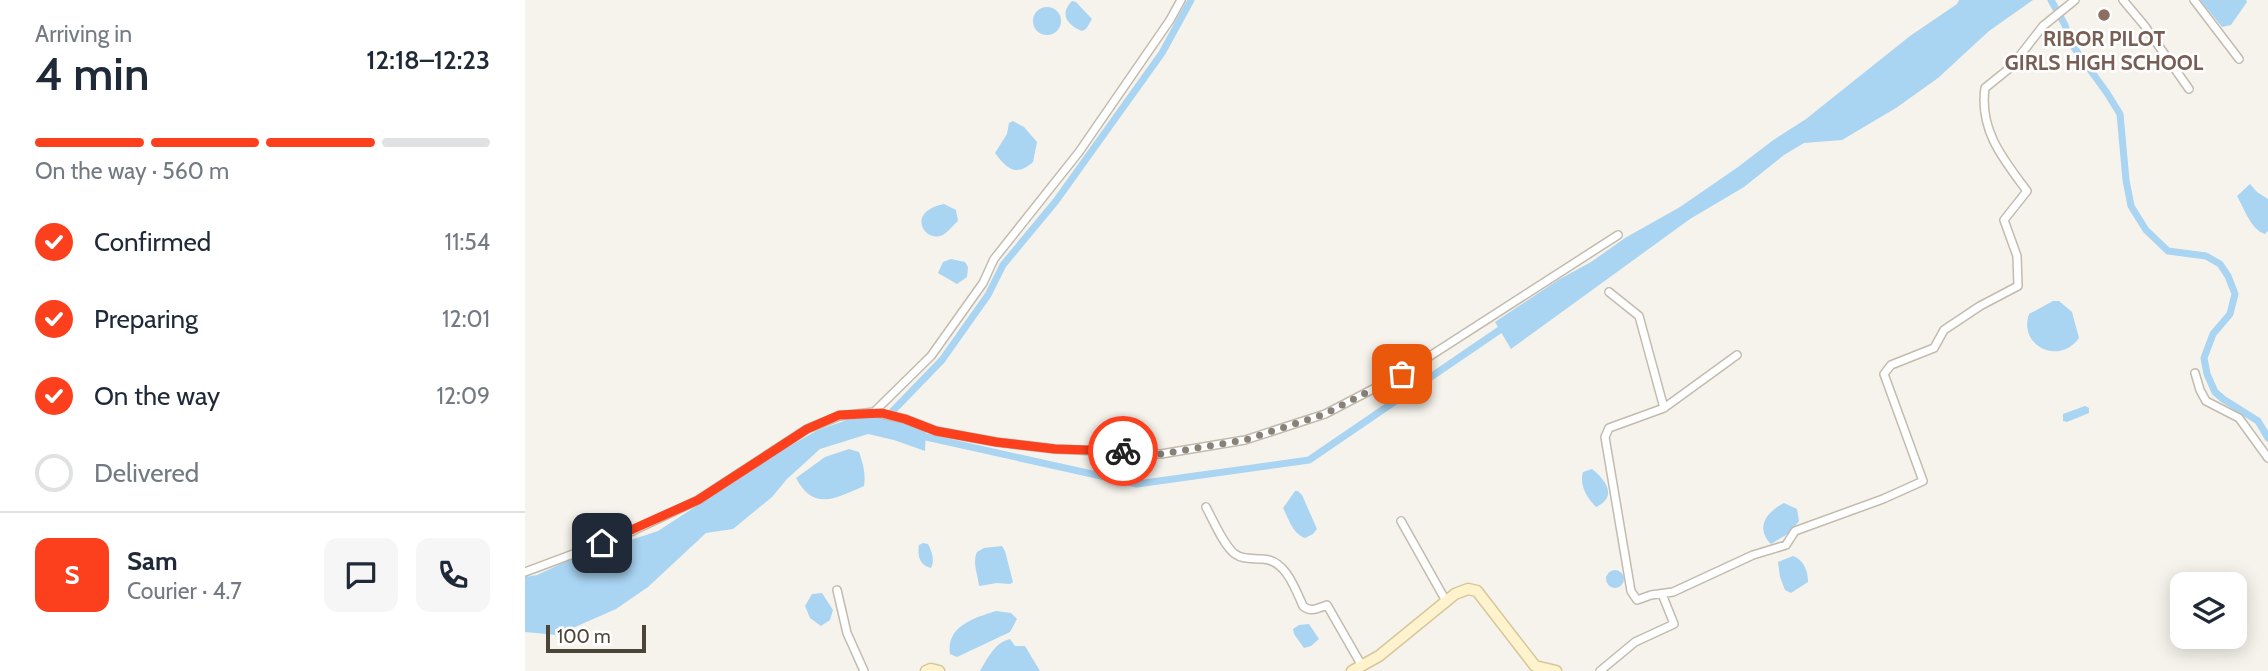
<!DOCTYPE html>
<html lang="en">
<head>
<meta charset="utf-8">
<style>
	body { margin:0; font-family:Cabin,sans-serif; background:#f6f6f7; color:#1f2937; height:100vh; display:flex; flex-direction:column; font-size:26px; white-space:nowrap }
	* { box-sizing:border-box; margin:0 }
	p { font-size:23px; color:#747a83 }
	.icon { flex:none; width:38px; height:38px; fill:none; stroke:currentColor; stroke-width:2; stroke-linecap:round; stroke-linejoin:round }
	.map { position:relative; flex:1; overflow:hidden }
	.sheet { display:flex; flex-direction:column; background:#fff; width:525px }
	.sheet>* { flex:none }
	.controls { position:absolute; left:1645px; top:572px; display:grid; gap:14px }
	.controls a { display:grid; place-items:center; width:77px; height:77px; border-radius:14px; background:#fff; box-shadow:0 4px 18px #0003; font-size:35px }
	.scale { position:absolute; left:21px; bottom:18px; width:100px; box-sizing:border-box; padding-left:7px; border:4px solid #4b4439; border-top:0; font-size:19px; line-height:24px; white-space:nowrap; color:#4b4439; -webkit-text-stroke:5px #fff; paint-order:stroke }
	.pin { position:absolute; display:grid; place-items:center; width:60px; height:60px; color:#fff; margin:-30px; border-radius:14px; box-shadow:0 4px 10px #0006 }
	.courier { position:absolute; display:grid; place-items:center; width:70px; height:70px; margin:-35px; border:5px solid #fc3f1d; border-radius:50%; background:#fff; color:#222; box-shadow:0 2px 9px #0007 }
	.headline em { font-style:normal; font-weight:600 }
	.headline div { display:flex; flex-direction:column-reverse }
	.headline { display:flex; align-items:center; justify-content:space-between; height:119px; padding:0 35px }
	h1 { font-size:46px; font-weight:600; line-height:52px }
	.bar { display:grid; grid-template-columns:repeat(4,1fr); gap:10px 7px; align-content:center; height:84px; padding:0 35px }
	.bar i { height:9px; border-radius:5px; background:#e0e1e3 }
	.bar .selected { background:#fc3f1d }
	.bar p { grid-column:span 4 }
	.line { display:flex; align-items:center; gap:18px; padding:0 35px; border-top:2px solid #e0e1e3 }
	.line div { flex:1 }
	.round { display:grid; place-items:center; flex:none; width:74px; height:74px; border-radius:14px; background:#f6f6f7 }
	ol { padding:0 35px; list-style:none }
	li { display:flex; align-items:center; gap:21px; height:77px }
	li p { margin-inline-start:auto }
	li .icon { padding:7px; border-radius:50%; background:#fc3f1d; color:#fff; stroke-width:4 }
	li:last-child { color:#747a83 }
	li i { width:38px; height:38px; border:4px solid #e0e1e3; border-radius:50% }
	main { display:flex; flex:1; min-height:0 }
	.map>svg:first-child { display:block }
	.water { fill:#a9d4f2 }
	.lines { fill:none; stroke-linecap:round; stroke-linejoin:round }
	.canal { stroke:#a9d4f2; stroke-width:7 }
	.street-casing { stroke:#c2bbae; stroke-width:10 }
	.secondary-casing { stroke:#d6c79b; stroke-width:13 }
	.street { stroke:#fff; stroke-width:7 }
	.secondary { stroke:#fff3cd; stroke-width:10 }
	.done { stroke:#878178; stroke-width:7; stroke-dasharray:0 12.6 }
	.route { stroke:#fc3f1d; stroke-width:9 }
	.education-dot { fill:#8d6e63; stroke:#fff; stroke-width:2.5 }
	.labels { text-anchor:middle; stroke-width:5; stroke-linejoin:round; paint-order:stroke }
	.education-label { font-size:21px; font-weight:bold; fill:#785e54; stroke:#fff }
</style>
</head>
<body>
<main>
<section class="sheet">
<div class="headline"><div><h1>4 min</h1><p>Arriving in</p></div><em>12:18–12:23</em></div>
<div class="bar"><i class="selected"></i><i class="selected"></i><i class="selected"></i><i></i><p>On the way · 560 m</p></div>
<ol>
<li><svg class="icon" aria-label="check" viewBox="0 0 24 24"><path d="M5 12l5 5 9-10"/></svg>Confirmed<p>11:54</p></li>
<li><svg class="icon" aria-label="check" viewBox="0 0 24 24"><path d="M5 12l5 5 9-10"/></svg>Preparing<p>12:01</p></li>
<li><svg class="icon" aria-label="check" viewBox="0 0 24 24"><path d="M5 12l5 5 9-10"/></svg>On the way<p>12:09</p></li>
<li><i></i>Delivered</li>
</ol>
<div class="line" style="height:126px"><b class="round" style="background:#fc3f1d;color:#fff">S</b><div><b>Sam</b><p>Courier · 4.7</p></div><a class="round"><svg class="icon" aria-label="chat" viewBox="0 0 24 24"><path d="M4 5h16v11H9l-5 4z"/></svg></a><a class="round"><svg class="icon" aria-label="phone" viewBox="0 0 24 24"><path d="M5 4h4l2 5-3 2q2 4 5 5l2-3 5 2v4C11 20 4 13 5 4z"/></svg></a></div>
</section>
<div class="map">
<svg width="1743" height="671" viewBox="0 0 1743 671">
	<rect width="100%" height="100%" fill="#f6f3ec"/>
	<path class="water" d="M1434 0H1508L1464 31 1413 78 1371 108 1317 140 1279 143 1259 155 1219 187 1165 219 986 349 970 322 1033 280 1066 262 1100 238 1155 207 1213 167 1247 141 1281 119 1385 36 1432 4Z
		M1675 0H1721L1722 2 1706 25 1697 27Z
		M547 1 551 2 567 19 561 29 557 31C542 25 534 14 547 1Z
		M508 21a14 14 0 1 1 28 0a14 14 0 1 1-28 0Z
		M488 121 499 127 512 142 508 162C491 177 482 169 470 153L482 134 484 123Z
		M1725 184 1732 192 1743 199V231L1740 234C1726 230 1719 208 1712 196Z
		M419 204 431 210 433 221C428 225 422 234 415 236 399 241 381 212 419 204Z
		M426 259 440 262 443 267 442 277 432 284 413 273 418 262Z
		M1528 301H1534L1547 312 1554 338C1534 366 1493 346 1504 314Z
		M1560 406 1564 408V413L1542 422 1538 421V414Z
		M350 415 375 419 401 430 400 451 369 440 343 434 295 449 262 479 247 497 208 529 181 533 123 587 91 609 32 635 0 632V577L12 575 40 562 133 531 259 449 293 430 322 420Z
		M324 449 334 452C338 463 341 474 339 486 311 498 289 512 271 478L300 457Z
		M1067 469C1081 480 1093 497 1071 507 1062 498 1054 485 1058 472Z
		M770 491H773L777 495 792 529 788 534 780 538C767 533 764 519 758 508Z
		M1259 503 1272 509 1274 521 1266 532 1246 544C1230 528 1241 512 1259 503Z
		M398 543 403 544C407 552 410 560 406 568 395 566 392 556 394 545Z
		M477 546 480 551 488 582 485 584 472 583 454 586C453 575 447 562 452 552L459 548Z
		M1268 556C1279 560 1283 571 1283 582L1266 593 1260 590 1255 577 1253 562Z
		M1081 579a9 9 0 1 1 18 0a9 9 0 1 1-18 0Z
		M297 593 308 610 305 620 296 626 285 618 280 606 287 594Z
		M471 611 486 613 492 619 485 632 432 657 425 654C421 626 449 618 471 611Z
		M784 624 794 639 786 646 779 648 769 634 768 629 774 625Z
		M485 639 490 646H500L515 671H455C463 658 469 643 485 639Z"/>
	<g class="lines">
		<path class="canal" d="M1526 0 1540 25 1545 42 1582 93 1595 114 1601 180 1606 206 1621 230 1643 251 1681 256 1695 264 1703 276 1710 294 1705 314 1688 334 1679 358 1682 374 1690 392 1698 399 1733 421 1743 438
			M360 419 417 360 463 295 478 265 531 201 637 53 666 0
			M392 435 612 484 784 460 982 325"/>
		<g class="street-casing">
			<path id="street" d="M1598 0 1619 25 1664 89
				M1669 0 1714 59
				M1084 292 1114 316 1139 408 1084 428 1080 437 1106 591 1112 600 1126 595 1148 592 1228 555 1261 545 1270 531 1358 499 1398 481 1359 374 1366 365 1409 348 1419 330 1455 306 1493 286 1492 256 1479 220 1502 191C1478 159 1454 130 1460 88L1486 67 1518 26 1550 0
				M1670 373 1675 390 1681 401 1714 418 1743 458
				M1139 408 1212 355
				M349 412 380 419 411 431 471 442 530 449 636 454 720 440 800 414 877 374 1093 235
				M681 507C688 520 699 546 710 554 718 560 728 558 737 559 760 559 770 588 778 606 786 613 793 608 802 605L837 666
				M876 521 921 601
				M0 572 99 535 173 500 282 429 314 416 349 412 406 356 458 283 469 259 554 152 645 20 656 0
				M312 590 322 633 339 671
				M1075 671 1110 642 1149 624 1137 594"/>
		</g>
		<g class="secondary-casing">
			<path id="secondary" d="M401 671 406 669 414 671
				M827 671 854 656 930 594 943 589 952 591 1010 666 1031 671"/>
		</g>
		<use href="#street" class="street"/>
		<use href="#secondary" class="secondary"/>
	</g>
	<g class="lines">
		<path class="done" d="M598 451 636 454 720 440 800 414 877 374"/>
		<path class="route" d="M77 543 173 500 282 429 314 415 357 413 380 419 411 431 471 442 530 449 598 451"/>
	</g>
	<circle class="education-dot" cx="1579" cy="15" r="7"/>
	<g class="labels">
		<g class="education-label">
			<text x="1579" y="46">RIBOR PILOT<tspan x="1579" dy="24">GIRLS HIGH SCHOOL</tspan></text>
		</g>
	</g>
</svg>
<div class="controls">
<a><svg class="icon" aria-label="layers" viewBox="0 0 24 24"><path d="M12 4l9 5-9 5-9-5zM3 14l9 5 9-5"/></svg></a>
</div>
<div class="scale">100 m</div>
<div class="pin" style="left:877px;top:374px;background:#ea580c"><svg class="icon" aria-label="bag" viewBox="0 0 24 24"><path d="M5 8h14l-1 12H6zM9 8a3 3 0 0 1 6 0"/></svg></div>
<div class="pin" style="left:77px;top:543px;background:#1f2937"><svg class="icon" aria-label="home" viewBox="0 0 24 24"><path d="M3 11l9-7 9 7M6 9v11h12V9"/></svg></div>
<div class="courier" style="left:598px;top:451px"><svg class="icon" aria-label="bike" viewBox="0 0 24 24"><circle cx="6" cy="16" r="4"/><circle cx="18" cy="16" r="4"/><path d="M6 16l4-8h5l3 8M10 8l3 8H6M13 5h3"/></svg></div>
</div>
</main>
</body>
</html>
